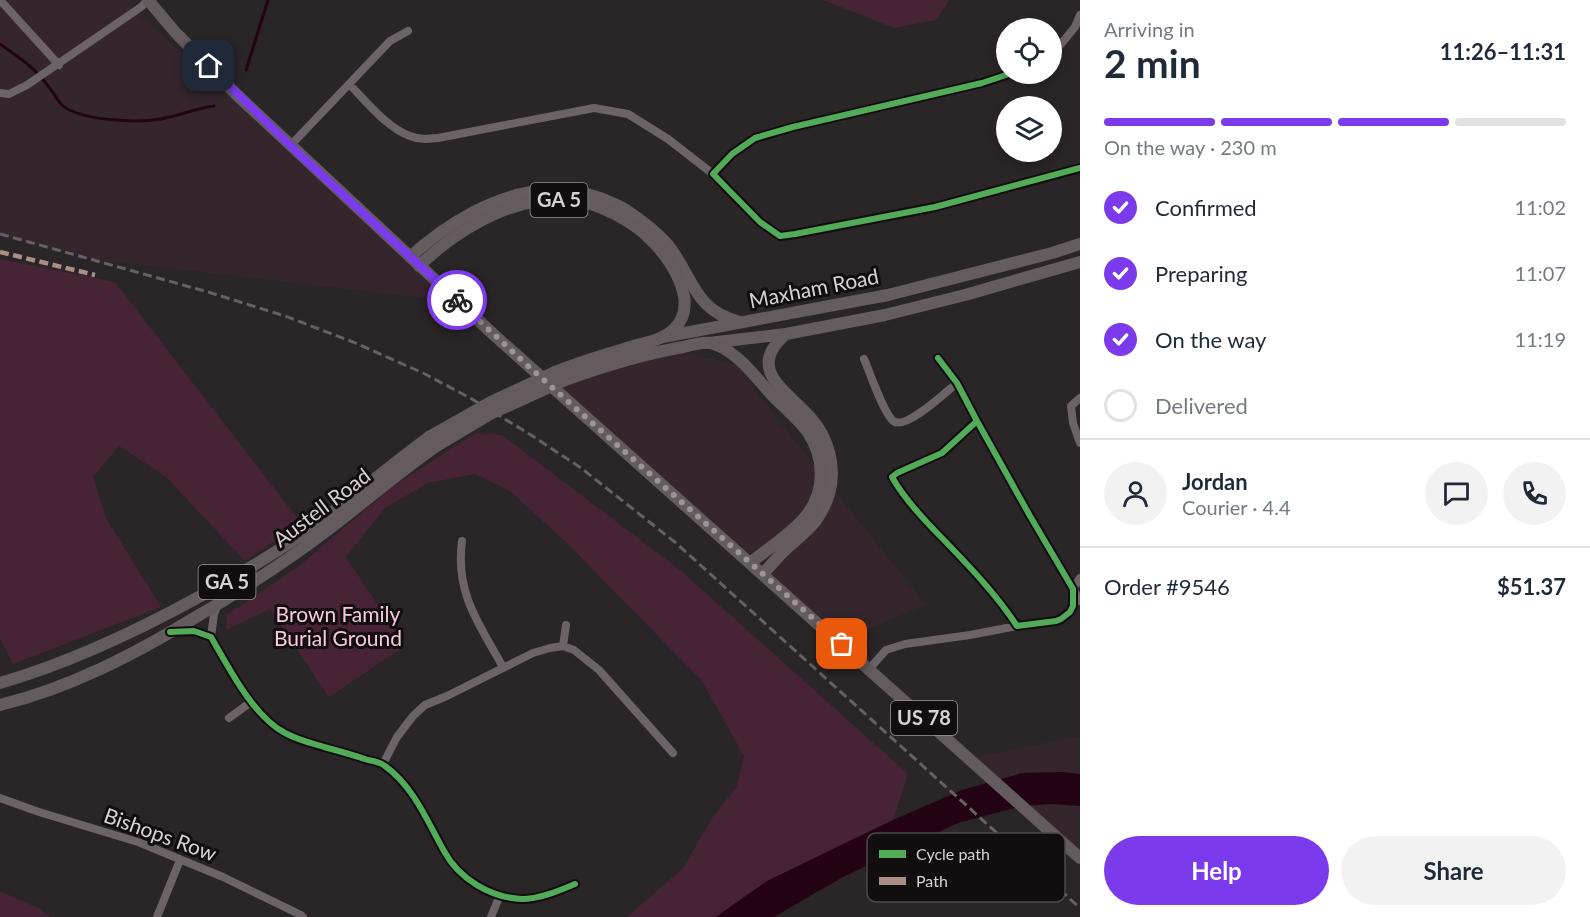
<!DOCTYPE html>
<html lang="en">
<head>
<meta charset="utf-8">
<style>
	body { margin:0; font-family:Lato,sans-serif; background:#f2f2f3; color:#1f2937; height:100vh; display:flex; flex-direction:column; font-size:22px; white-space:nowrap }
	* { box-sizing:border-box; margin:0 }
	p { font-size:20px; color:#747a83 }
	.icon { flex:none; width:33px; height:33px; fill:none; stroke:currentColor; stroke-width:2; stroke-linecap:round; stroke-linejoin:round }
	.map { position:relative; flex:1; overflow:hidden }
	.drawer { display:flex; flex-direction:column; background:#fff; width:510px }
	.drawer>* { flex:none }
	.tools { position:absolute; left:996px; top:18px; display:grid; gap:12px }
	.tools a { display:grid; place-items:center; width:66px; height:66px; border-radius:50%; background:#fff; box-shadow:0 3px 9px #0003; font-size:30px }
	.pin { position:absolute; display:grid; place-items:center; width:51px; height:51px; color:#fff; margin:-26px; border-radius:12px; box-shadow:0 3px 9px #0006 }
	.courier { position:absolute; display:grid; place-items:center; width:60px; height:60px; margin:-30px; border:4px solid #7c3aed; border-radius:50%; background:#fff; color:#222; box-shadow:0 2px 8px #0007 }
	.overview em { font-style:normal; font-weight:700 }
	.overview div { display:flex; flex-direction:column-reverse }
	.overview { display:flex; align-items:center; justify-content:space-between; height:102px; padding:0 24px }
	h1 { font-size:39px; font-weight:700; line-height:45px }
	.bar { display:grid; grid-template-columns:repeat(4,1fr); gap:9px 6px; align-content:center; height:72px; padding:0 24px }
	.bar i { height:8px; border-radius:4px; background:#e0e1e3 }
	.bar .active { background:#7c3aed }
	.bar p { grid-column:span 4 }
	.line { display:flex; align-items:center; gap:15px; padding:0 24px; border-top:2px solid #e0e1e3 }
	.line div { flex:1 }
	.round { display:grid; place-items:center; flex:none; width:63px; height:63px; border-radius:32px; background:#f2f2f3 }
	ol { padding:0 24px; list-style:none }
	li { display:flex; align-items:center; gap:18px; height:66px }
	li p { margin-inline-start:auto }
	li .icon { padding:6px; border-radius:50%; background:#7c3aed; color:#fff; stroke-width:4 }
	li:last-child { color:#747a83 }
	li i { width:33px; height:33px; border:3px solid #e0e1e3; border-radius:50% }
	.button { display:flex; gap:12px; margin-top:auto; padding:12px 24px }
	.button a { flex:1; height:69px; border-radius:36px; background:#7c3aed; color:#fff; font-size:24px; font-weight:700; line-height:69px; text-align:center }
	.button a+a { background:#f2f2f3; color:#1f2937 }
	main { display:flex; flex:1; min-height:0 }
	.map>svg:first-child { display:block }
	.built { fill:#34262c }
	.green { fill:#462435 }
	.water { fill:#230314 }
	.lines { fill:none; stroke-linecap:round; stroke-linejoin:round }
	.stream { stroke:#230314; stroke-width:3 }
	.street { stroke:#6b6367; stroke-width:8 }
	.secondary { stroke:#645c5f; stroke-width:12 }
	.primary { stroke:#635b5e; stroke-width:12 }
	.rail { stroke:#666063; stroke-width:3; stroke-dasharray:9 4.5; stroke-linecap:butt }
	.primary-bridge { stroke:#635b5e; stroke-width:12 }
	.quiet { stroke:#ac8f84; stroke-width:4.5; stroke-dasharray:9 4.5; stroke-linecap:butt }
	.cycleway-casing { stroke:#120d0f; stroke-width:10 }
	.cycleway { stroke:#51ab58; stroke-width:6 }
	.done { stroke:#9c9598; stroke-width:6; stroke-dasharray:0 10.8 }
	.route { stroke:#7c3aed; stroke-width:8 }
	.labels { text-anchor:middle; stroke-width:6; stroke-linejoin:round; paint-order:stroke }
	.shield { fill:#120d0f; stroke:#9d979a; stroke-width:1.5 }
	.shield-label { font-size:20px; font-weight:bold; fill:#d9d2d5 }
	.street-label { font-size:21px; fill:#d9d2d5; stroke:#120d0f }
	.park-label { font-size:21px; fill:#f9cadf; stroke:#120d0f }
	.key { fill:#120d0f; stroke:#4e484a; stroke-width:1.5 }
	.key-label { font-size:16px; fill:#d9d2d5 }
</style>
</head>
<body>
<main>
<div class="map">
<svg width="1080" height="917" viewBox="0 0 1080 917">
	<rect width="100%" height="100%" fill="#2a2527"/>
	<path class="built" d="M0 0H130L128 4 269 131 449 301 98 260 0 236Z
		M637 341 741 366 760 397 926 605 836 642 671 501 533 379Z
		M1080 736V857L970 758Z"/>
	<path class="green" d="M823 0H950L936 20 894 28Z
		M0 259 115 282 301 523 245 561 166 477 119 446 93 477 106 518 161 607 13 664 0 638Z
		M476 433 502 435 680 570 908 774 893 820 767 881 716 917H627L683 868 712 818 737 786 744 756 702 681 568 544 510 491 475 474 428 483 385 508 346 557 405 646 329 697 270 609 226 630 227 615 299 566 392 487Z
		M0 891 38 908 50 917H0Z"/>
	<path class="water" d="M1061 772 1080 774V806L1051 804 1022 806 958 823 841 878 774 917H716L767 881 893 820 962 790 1022 773Z"/>
	<g class="lines">
		<path class="stream" d="M0 44C12 53 26 61 36 72 42 78 47 84 51 90 55 95 58 101 62 105 80 121 137 123 161 119 179 116 196 108 214 106
			M246 70 268 0"/>
		<path class="street" d="M0 0 59 65
			M1052 55 1075 27 1080 15
			M1009 74 982 83 793 127 755 138 732 154 713 174 760 222 780 236 795 234 935 207 1080 168
			M349 84C366 101 387 128 410 136 419 140 428 139 438 138L594 108 628 114 668 139 713 174
			M0 93 9 94 27 85 141 7 148 0
			M290 146 390 41 408 31
			M938 358 957 383 977 421 1030 516 1073 589V606L1070 612 1061 619 1056 621 1017 626C996 594 969 566 942 538 924 520 904 499 892 477L897 473 942 453 977 421
			M864 359C869 370 885 418 895 422 908 428 946 392 957 383
			M1080 398 1071 406 1073 423 1080 443
			M462 541C455 593 479 624 503 667
			M1080 578 1073 589 1080 601
			M174 632 194 631 211 637C229 668 253 716 285 733 298 740 311 743 324 747 339 751 353 755 368 760 373 761 380 762 385 766 414 787 427 821 444 851 459 879 491 898 522 899 540 899 558 891 575 884
			M211 637 214 614 218 604
			M563 646 566 625
			M870 668 886 650 905 644 970 635 1017 626
			M229 718 251 702
			M383 764 397 737 413 716 425 705 447 696 533 653 550 648 563 646 574 650 599 670 673 753
			M0 798 39 812 138 842 223 877 301 915 303 917
			M157 917 180 860
			M491 917 500 895"/>
		<path class="secondary" d="M410 257C446 224 497 193 547 190 574 188 603 197 626 210 641 220 656 231 668 245 694 278 693 310 740 322
			M663 337 888 295 1052 253 1080 244
			M709 343 786 334 885 315 965 295 1080 262
			M763 574C770 566 777 558 785 550 806 531 820 523 829 494 837 467 828 437 810 417 786 390 745 369 786 334"/>
		<path class="primary" d="M148 0 175 32 237 95 493 334 1080 858
			M419 266C450 236 494 208 537 201 559 197 584 200 604 209 618 215 634 224 646 235 668 255 702 302 674 329 661 342 640 343 624 349 600 356 577 363 555 372
			M565 380C604 366 643 354 683 347 691 345 702 342 710 343 735 349 753 374 769 392 781 405 796 417 807 431 825 457 826 491 806 516 791 534 769 548 750 563
			M0 683C69 663 133 633 197 598 239 575 281 550 321 521 357 494 392 464 429 437
			M0 705C70 688 135 654 196 617 242 590 287 561 329 529 366 501 400 471 438 445"/>
		<path class="rail" d="M0 234 208 292 285 316 353 342 423 373 472 399 531 435 581 468 676 543 1080 908"/>
		<path class="primary-bridge" d="M429 437 491 402 555 372
			M438 445 490 414 565 380"/>
		<path class="quiet" d="M0 252 95 275"/>
		<g class="cycleway-casing">
			<path id="cycleway" d="M1009 74 982 83 793 127 755 138 732 154 713 174 760 222 780 236 795 234 935 207 1080 168
				M938 358 957 383 977 421 1030 516 1073 589V606L1070 612 1061 619 1056 621 1017 626C996 594 969 566 942 538 924 520 904 499 892 477L897 473 942 453 977 421
				M170 632 194 631 211 637C229 668 253 716 285 733 298 740 311 743 324 747 339 751 353 755 368 760 373 761 380 762 385 766 414 787 427 821 444 851 459 879 491 898 522 899 540 899 558 891 575 884"/>
		</g>
		<use href="#cycleway" class="cycleway"/>
	</g>
	<g class="lines">
		<path class="done" d="M457 300 528 366 842 644"/>
		<path class="route" d="M209 66 297 152 457 300"/>
	</g>
	<g class="labels">
		<g class="shield">
			<rect x="530.5" y="183" width="57" height="34" rx="4.5"/>
			<rect x="198.5" y="565" width="57" height="34" rx="4.5"/>
			<rect x="891" y="701" width="66" height="34" rx="4.5"/>
		</g>
		<g class="shield-label">
			<text x="559" y="207">GA 5</text>
			<text x="227" y="589">GA 5</text>
			<text x="924" y="725">US 78</text>
		</g>
		<g class="street-label">
			<text transform="translate(814 289) rotate(-11)" y="7">Maxham Road</text>
			<text transform="translate(322 508) rotate(-37)" y="7">Austell Road</text>
			<text transform="translate(160 835) rotate(20)" y="7">Bishops Row</text>
		</g>
		<g class="park-label">
			<text x="338" y="622">Brown Family<tspan x="338" dy="24">Burial Ground</tspan></text>
		</g>
	</g>
	<rect x="867" y="833" width="198" height="69" rx="9" class="key"/>
	<rect x="879" y="850" width="27" height="8" fill="#51ab58"/>
	<rect x="879" y="877" width="27" height="8" fill="#ac8f84"/>
	<g class="key-label">
		<text x="916" y="860">Cycle path</text>
		<text x="916" y="887">Path</text>
	</g>
</svg>
<div class="tools">
<a><svg class="icon" aria-label="locate" viewBox="0 0 24 24"><circle cx="12" cy="12" r="6"/><path d="M12 2v4M12 18v4M2 12h4M18 12h4"/></svg></a>
<a><svg class="icon" aria-label="layers" viewBox="0 0 24 24"><path d="M12 4l9 5-9 5-9-5zM3 14l9 5 9-5"/></svg></a>
</div>
<div class="pin" style="left:842px;top:644px;background:#ea580c"><svg class="icon" aria-label="bag" viewBox="0 0 24 24"><path d="M5 8h14l-1 12H6zM9 8a3 3 0 0 1 6 0"/></svg></div>
<div class="pin" style="left:209px;top:66px;background:#1f2937"><svg class="icon" aria-label="home" viewBox="0 0 24 24"><path d="M3 11l9-7 9 7M6 9v11h12V9"/></svg></div>
<div class="courier" style="left:457px;top:300px"><svg class="icon" aria-label="bike" viewBox="0 0 24 24"><circle cx="6" cy="16" r="4"/><circle cx="18" cy="16" r="4"/><path d="M6 16l4-8h5l3 8M10 8l3 8H6M13 5h3"/></svg></div>
</div>
<section class="drawer">
<div class="overview"><div><h1>2 min</h1><p>Arriving in</p></div><em>11:26–11:31</em></div>
<div class="bar"><i class="active"></i><i class="active"></i><i class="active"></i><i></i><p>On the way · 230 m</p></div>
<ol>
<li><svg class="icon" aria-label="check" viewBox="0 0 24 24"><path d="M5 12l5 5 9-10"/></svg>Confirmed<p>11:02</p></li>
<li><svg class="icon" aria-label="check" viewBox="0 0 24 24"><path d="M5 12l5 5 9-10"/></svg>Preparing<p>11:07</p></li>
<li><svg class="icon" aria-label="check" viewBox="0 0 24 24"><path d="M5 12l5 5 9-10"/></svg>On the way<p>11:19</p></li>
<li><i></i>Delivered</li>
</ol>
<div class="line" style="height:108px"><a class="round"><svg class="icon" aria-label="person" viewBox="0 0 24 24"><circle cx="12" cy="8" r="4"/><path d="M4 21q1-7 8-7t8 7"/></svg></a><div><b>Jordan</b><p>Courier · 4.4</p></div><a class="round"><svg class="icon" aria-label="chat" viewBox="0 0 24 24"><path d="M4 5h16v11H9l-5 4z"/></svg></a><a class="round"><svg class="icon" aria-label="phone" viewBox="0 0 24 24"><path d="M5 4h4l2 5-3 2q2 4 5 5l2-3 5 2v4C11 20 4 13 5 4z"/></svg></a></div>
<div class="line" style="height:78px"><div>Order #9546</div><b>$51.37</b></div>
<div class="button"><a>Help</a><a>Share</a></div>
</section>
</main>
</body>
</html>
